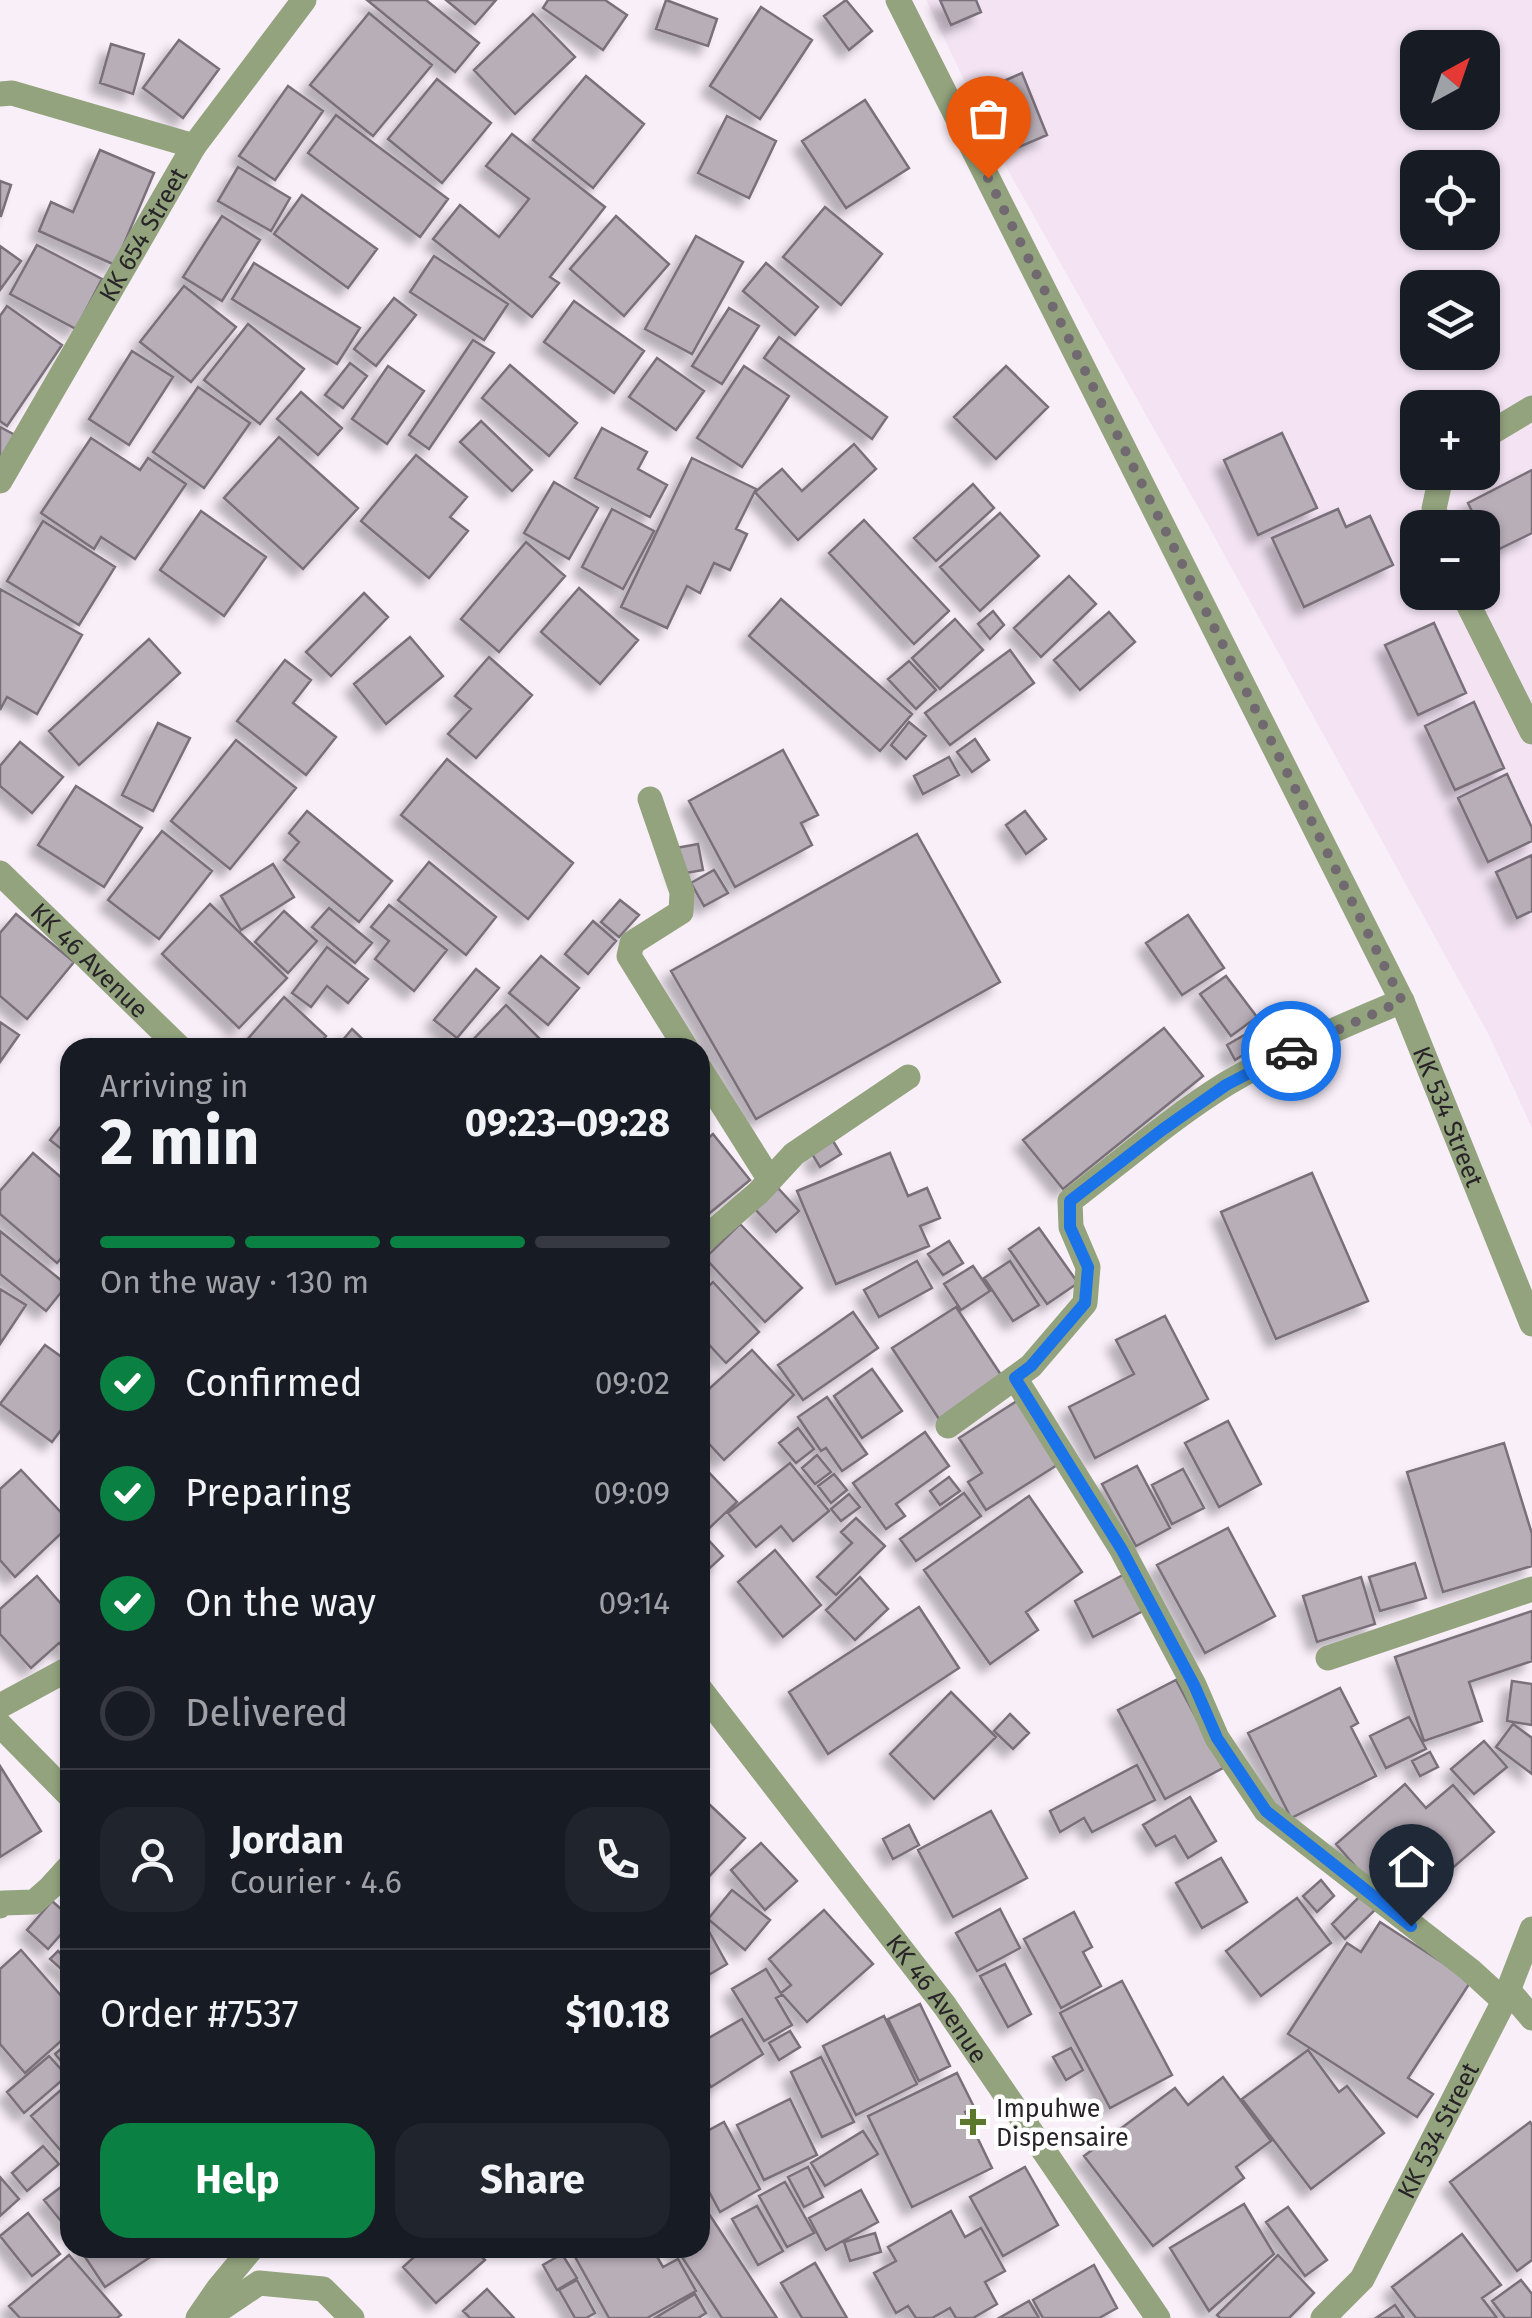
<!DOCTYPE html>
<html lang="en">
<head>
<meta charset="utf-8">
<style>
	body { margin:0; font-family:"Fira Sans",sans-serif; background:#20242c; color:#f1f3f6; height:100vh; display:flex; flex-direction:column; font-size:38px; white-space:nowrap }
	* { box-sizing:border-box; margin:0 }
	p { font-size:32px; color:#9ea1a6 }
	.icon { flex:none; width:55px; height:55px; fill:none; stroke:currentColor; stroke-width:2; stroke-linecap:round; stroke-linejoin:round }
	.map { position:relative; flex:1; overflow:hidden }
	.panel { position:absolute; left:60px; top:1038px; width:650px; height:1220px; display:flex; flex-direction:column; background:#171b24; border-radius:30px; box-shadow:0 2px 8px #0004 }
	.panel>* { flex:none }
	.needle { width:65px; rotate:40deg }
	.controls { position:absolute; left:1400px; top:30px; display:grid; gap:20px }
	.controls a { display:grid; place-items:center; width:100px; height:100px; border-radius:20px; background:#171b24; box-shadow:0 2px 8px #0004; font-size:50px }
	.pin { position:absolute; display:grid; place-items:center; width:85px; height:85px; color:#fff; margin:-102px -42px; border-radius:50% 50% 50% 0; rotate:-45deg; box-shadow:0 0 10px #0007 }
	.pin .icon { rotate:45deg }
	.courier { position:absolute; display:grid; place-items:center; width:100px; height:100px; margin:-50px; border:8px solid #1a73e8; border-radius:50%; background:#fff; color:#222; box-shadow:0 2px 12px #0007 }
	.head em { font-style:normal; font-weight:700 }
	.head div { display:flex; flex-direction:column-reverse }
	.head { display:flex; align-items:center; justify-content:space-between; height:170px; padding:0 40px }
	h1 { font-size:65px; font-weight:700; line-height:75px }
	.bar { display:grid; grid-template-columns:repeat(4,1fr); gap:15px 10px; align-content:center; height:120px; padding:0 40px }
	.bar i { height:12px; border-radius:8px; background:#363941 }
	.bar .selected { background:#0b8043 }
	.bar p { grid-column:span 4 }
	.line { display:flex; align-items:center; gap:25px; padding:0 40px; border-top:2px solid #363941 }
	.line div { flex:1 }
	.round { display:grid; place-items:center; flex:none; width:105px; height:105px; border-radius:30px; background:#20242c }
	ol { padding:0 40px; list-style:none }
	li { display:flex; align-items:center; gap:30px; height:110px }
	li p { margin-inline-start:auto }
	li .icon { padding:10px; border-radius:50%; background:#0b8043; color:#fff; stroke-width:4 }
	li:last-child { color:#9ea1a6 }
	li i { width:55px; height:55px; border:5px solid #363941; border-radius:50% }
	.primary-button { display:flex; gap:20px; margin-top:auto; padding:20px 40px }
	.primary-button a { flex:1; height:115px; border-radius:30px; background:#0b8043; color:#fff; font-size:40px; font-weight:700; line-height:115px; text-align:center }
	.primary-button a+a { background:#20242c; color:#f1f3f6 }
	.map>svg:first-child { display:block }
	.built { fill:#f3e3f3; fill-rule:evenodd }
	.building { fill:#b8aeb8; stroke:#797079; stroke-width:2.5; filter:url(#shadow) }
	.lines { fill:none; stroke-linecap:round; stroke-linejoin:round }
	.minor { stroke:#92a37d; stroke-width:25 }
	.done { stroke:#706a70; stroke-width:10; stroke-dasharray:0 18 }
	.route { stroke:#1a73e8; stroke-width:12 }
	.poi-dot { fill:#5b782d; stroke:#fff; stroke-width:4 }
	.labels { text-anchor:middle; stroke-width:9; stroke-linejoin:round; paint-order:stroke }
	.street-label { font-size:25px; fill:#272327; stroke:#fff }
	.poi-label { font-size:25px; fill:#272327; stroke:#fff; text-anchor:start }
</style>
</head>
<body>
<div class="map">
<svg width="1532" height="2318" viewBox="0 0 1532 2318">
	<defs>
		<filter id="shadow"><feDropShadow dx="-9" dy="9" stdDeviation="5" flood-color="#0004"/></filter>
	</defs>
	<rect width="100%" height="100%" fill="#f9eff9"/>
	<path class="built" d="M926 0H1532V1128L1489 1035 1203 516 1000 156ZM1418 48H1482V112H1418ZM1418 168H1482V232H1418ZM1418 288H1482V352H1418ZM1418 408H1482V472H1418ZM1418 528H1482V592H1418Z"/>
	<path class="building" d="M367 0H426L479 43 455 72Z
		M446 0H496L475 24Z
		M548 0H605L627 15 603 50 543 8Z
		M666 0 717 19 708 46 656 29Z
		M846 0 872 31 849 50 824 16Z
		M940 0H976L981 12 951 25Z
		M761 7 812 40 760 119 710 86Z
		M369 13 432 65 373 136 310 85Z
		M533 14 575 57 515 114 474 70Z
		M179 40 219 69 183 118 143 88Z
		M111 44 144 54 133 94 100 83Z
		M1022 73 1047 135 1005 153 979 92Z
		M586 76 644 124 593 188 533 140Z
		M437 79 491 123 442 183 388 139Z
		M288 86 323 111 275 180 239 156Z
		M865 100 909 168 846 208 802 141Z
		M336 115 448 199 420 237 308 153Z
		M727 116 776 141 749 198 698 173Z
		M512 134 605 207 550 277 559 283 532 317 433 239 460 205 499 237 529 199 486 166Z
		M100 150 154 173 115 265 39 231 51 202 73 212Z
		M238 167 290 198 271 231 218 201Z
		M0 181 11 185 1 216H0Z
		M302 195 377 249 348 288 274 234Z
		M825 207 882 254 841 305 783 257Z
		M222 216 260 240 222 301 183 277Z
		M616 216 669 264 624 316 570 269Z
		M696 236 743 262 692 354 645 329Z
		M37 245 102 279 76 329 10 294Z
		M0 246 21 261 0 290Z
		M434 256 508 304 484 340 410 292Z
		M254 263 360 328 337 364 232 299Z
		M766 263 818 307 795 335 743 291Z
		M184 286 236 327 191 382 140 342Z
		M394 298 416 315 376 366 354 349Z
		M574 301 644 351 614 393 544 342Z
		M7 306 62 345 7 426 0 421V316Z
		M729 308 759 326 722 384 692 366Z
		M248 324 304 369 260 424 204 380Z
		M779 337 887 417 872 439 764 358Z
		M473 340 494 353 429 449 409 435Z
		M132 351 173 377 129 445 89 419Z
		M657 358 704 391 676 430 629 397Z
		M350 363 367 376 343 408 325 395Z
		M510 365 577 423 549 456 482 398Z
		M388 366 424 391 387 444 352 419Z
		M744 366 789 396 742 467 697 438Z
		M1006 366 1048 407 996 459 954 417Z
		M198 387 250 423 204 488 153 452Z
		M301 392 342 428 318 455 277 419Z
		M481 421 532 470 512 491 460 442Z
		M0 427 17 436 0 471Z
		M602 428 647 452 638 469 667 485 650 517 575 478Z
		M1282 433 1317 508 1258 535 1224 460Z
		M279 437 358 508 303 569 224 498Z
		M91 438 140 470 148 458 186 484 135 559 101 537 94 549 41 513Z
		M854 444 876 469 798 540 755 492 782 469 802 491Z
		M416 455 467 497 450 517 468 531 429 578 361 521Z
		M692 458 756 489 736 529 747 534 730 570 714 563 700 593 687 586 667 628 621 607Z
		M1532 470V533L1493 552 1482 528H1480L1468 503Z
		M554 482 598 508 569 559 524 533Z
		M973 484 994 508 936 561 914 538Z
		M612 509 654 531 623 589 582 567Z
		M1338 509 1346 527 1370 516 1393 565 1304 607 1272 538Z
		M201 511 266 557 224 616 160 570Z
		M1000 513 1039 556 980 611 940 567Z
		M864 520 949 611 914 644 829 553Z
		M43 521 115 567 79 625 7 581Z
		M526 542 565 576 499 652 461 619Z
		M1069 576 1096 604 1041 657 1014 628Z
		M579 588 638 640 600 684 541 632Z
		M0 589 82 635 37 714 7 697 0 710Z
		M364 593 388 617 331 676 306 652Z
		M781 599 912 714 880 751 749 636Z
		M993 611 1004 625 990 639 978 624Z
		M1109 612 1135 642 1080 690 1054 660Z
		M955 619 983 650 940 689 912 658Z
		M1434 623 1466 693 1418 715 1385 645Z
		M410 637 443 676 386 724 354 684Z
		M149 639 180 673 79 765 49 731Z
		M1010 650 1034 683 950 745 925 713Z
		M489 657 532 695 476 758 448 734 471 709 455 696Z
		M285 660 311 680 293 703 336 737 306 775 237 721Z
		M909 661 936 690 916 709 888 679Z
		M1474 702 1504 768 1455 790 1425 726Z
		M909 722 926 736 906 759 891 745Z
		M158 723 190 738 153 811 122 795Z
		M975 739 989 760 972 772 957 752Z
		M236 740 296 788 230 869 171 821Z
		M20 742 63 777 32 813 0 786V766Z
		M783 750 818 815 801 823 812 845 735 887 689 801Z
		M949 757 959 775 923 794 914 776Z
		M447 759 573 863 528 919 401 815Z
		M1507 774 1532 828V841L1488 862 1458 798Z
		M76 786 142 828 104 887 38 845Z
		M307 811 392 881 359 922 284 860 299 842 289 833Z
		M1025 811 1046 839 1026 854 1006 825Z
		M162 831 212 871 159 939 108 900Z
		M917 834 1000 982 756 1119 671 971Z
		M698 844 703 870 680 874 676 848Z
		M1532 855V911L1517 918 1496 872Z
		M429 862 496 917 466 955 398 900Z
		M273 864 294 897 241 930 221 896Z
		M714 870 728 893 704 906 691 883Z
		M620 900 639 915 619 937 601 922Z
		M210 904 287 978 239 1028 162 954Z
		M389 905 447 950 414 991 375 959 389 941 371 927Z
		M329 908 372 943 355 963 312 927Z
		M284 911 317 941 288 973 255 942Z
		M16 914 74 962 27 1019 0 996V933Z
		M1188 915 1224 968 1182 995 1146 943Z
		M593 921 616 941 588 974 565 954Z
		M327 947 368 979 348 1003 327 986 311 1007 292 993Z
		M541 956 579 988 548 1025 509 993Z
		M476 969 499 988 457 1038 434 1020Z
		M1226 976 1257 1017 1231 1036 1200 994Z
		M284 997 326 1036 316 1048H240Z
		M506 1005 539 1038 530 1048H471L468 1045Z
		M0 1022 19 1035 0 1062Z
		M1164 1028 1203 1076 1063 1189 1023 1140Z
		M352 1029 372 1048H336Z
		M1246 1034 1254 1048 1235 1060 1227 1045Z
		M70 1115V1156L50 1140Z
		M713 1134 750 1180 700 1221V1145Z
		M833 1141 841 1154 820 1167 812 1154Z
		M33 1153 70 1185V1248L57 1263 0 1214V1191Z
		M890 1153 908 1196 927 1188 940 1218 920 1226 929 1246 836 1284 797 1191Z
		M1312 1173 1368 1301 1276 1339 1221 1212Z
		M778 1188 799 1211 776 1232 755 1209Z
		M740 1224 802 1288 765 1322 705 1258Z
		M1039 1228 1078 1283 1047 1304 1009 1249Z
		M0 1231 67 1285 46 1311 0 1274Z
		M949 1241 963 1263 943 1275 928 1254Z
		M917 1261 932 1288 879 1317 864 1290Z
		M1010 1261 1039 1305 1013 1321 984 1278Z
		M973 1266 990 1291 961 1310 944 1284Z
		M713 1282 759 1332 726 1363 700 1335V1294Z
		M0 1289 26 1305 0 1344Z
		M956 1307 1003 1378 939 1419 892 1348Z
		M853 1312 878 1348 803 1400 778 1365Z
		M1165 1316 1208 1399 1095 1458 1069 1407 1134 1374 1116 1340Z
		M45 1345 70 1363V1418L52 1442 0 1404Z
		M752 1350 794 1395 724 1460 700 1434V1397Z
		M872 1369 902 1411 862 1438 834 1396Z
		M827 1397 867 1454 842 1471 826 1448 821 1451 798 1417Z
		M1020 1399 1062 1462 986 1510 968 1482 982 1473 959 1438Z
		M1228 1421 1261 1484 1219 1507 1185 1443Z
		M798 1428 814 1449 796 1463 779 1443Z
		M925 1432 949 1466 896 1504 905 1516 886 1529 853 1483Z
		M1504 1443 1532 1534V1566L1443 1592 1407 1472Z
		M817 1455 831 1472 815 1484 802 1468Z
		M700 1463 737 1502 703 1534 723 1556 700 1577Z
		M790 1463 829 1511 793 1541 781 1526 756 1547 728 1513Z
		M1137 1466 1170 1528 1136 1546 1102 1484Z
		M1183 1469 1204 1508 1172 1524 1152 1485Z
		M21 1470 70 1522V1525L15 1577 0 1560V1489Z
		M834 1474 847 1490 831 1503 818 1486Z
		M949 1477 960 1491 940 1505 930 1491Z
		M964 1493 981 1516 916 1561 900 1539Z
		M849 1494 860 1507 841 1521 831 1509Z
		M1029 1496 1082 1572 1026 1612 1038 1630 990 1664 924 1570Z
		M856 1518 885 1546 836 1595 817 1577 852 1543 841 1532Z
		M1228 1528 1275 1616 1205 1653 1157 1565Z
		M775 1550 821 1605 783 1637 738 1582Z
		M1415 1563 1426 1598 1380 1611 1369 1577Z
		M1123 1575 1143 1611 1093 1637 1075 1601Z
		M37 1576 62 1605 70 1597V1655L59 1643 31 1668 0 1634V1609Z
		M860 1577 888 1609 855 1640 826 1610Z
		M1361 1577 1375 1624 1317 1642 1303 1596Z
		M919 1607 959 1668 828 1754 789 1692Z
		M1532 1611V1661L1469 1682 1482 1721 1424 1741 1395 1657Z
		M1176 1680 1223 1768 1165 1799 1118 1710Z
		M1512 1681 1532 1684V1725L1507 1721Z
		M1340 1688 1358 1723 1351 1727 1376 1776 1291 1818 1248 1733Z
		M951 1692 996 1737 934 1799 890 1754Z
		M1010 1714 1029 1733 1013 1749 994 1731Z
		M1409 1717 1426 1749 1386 1768 1370 1736Z
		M1513 1724 1532 1738V1774L1496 1747Z
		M1484 1741 1507 1767 1474 1794 1451 1769Z
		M1430 1752 1438 1767 1420 1776 1412 1761Z
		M1137 1765 1155 1800 1092 1832 1084 1818 1060 1832 1050 1811Z
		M0 1766 41 1831 0 1857Z
		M1405 1784 1426 1808 1453 1785 1494 1832 1410 1905 1382 1873 1370 1883 1336 1844Z
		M1190 1797 1216 1841 1188 1858 1175 1836 1156 1846 1143 1825Z
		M710 1805 745 1838 700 1886V1815Z
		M991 1811 1027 1878 953 1917 918 1850Z
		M909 1825 919 1845 893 1859 883 1839Z
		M761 1843 797 1881 765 1910 731 1870Z
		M1221 1858 1247 1902 1202 1928 1176 1883Z
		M1321 1880 1334 1896 1317 1912 1303 1896Z
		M732 1890 770 1920 745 1950 708 1919Z
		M1363 1893 1377 1908 1345 1939 1332 1924Z
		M1297 1898 1331 1943 1261 1996 1226 1951Z
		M52 1901 70 1917V1924L48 1949 27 1930Z
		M1000 1909 1020 1948 977 1971 956 1933Z
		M824 1910 873 1964 807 2022 781 1993 791 1985 769 1959Z
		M1074 1912 1092 1947 1083 1952 1101 1986 1061 2008 1024 1939Z
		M1380 1922 1471 1981 1408 2078 1433 2094 1417 2117 1288 2034 1347 1943 1361 1952Z
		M705 1924 727 1964 700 1980V1926Z
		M21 1950 70 2006V2033L25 2073 0 2044V1969Z
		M58 1951 70 1962V1977L50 1959Z
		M1005 1964 1031 2014 1008 2027 980 1976Z
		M766 1969 782 1995 776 1998 792 2025 764 2041 732 1989Z
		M1122 1981 1172 2075 1110 2108 1060 2013Z
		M920 2004 950 2066 919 2081 888 2019Z
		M884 2016 917 2084 856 2115 823 2046Z
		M742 2019 763 2054 711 2087 700 2069V2043Z
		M790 2031 800 2047 779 2060 769 2043Z
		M70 2041V2072L55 2054Z
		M1071 2048 1083 2070 1066 2080 1053 2057Z
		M1308 2050 1339 2092 1347 2086 1384 2133 1311 2189 1242 2099Z
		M49 2056 67 2076 24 2113 7 2092Z
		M821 2057 854 2122 822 2137 791 2072Z
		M957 2073 974 2107 965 2112 992 2168 912 2207 868 2116Z
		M1223 2077 1271 2141 1236 2167 1244 2178 1153 2246 1084 2156 1175 2088 1188 2105Z
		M70 2082V2155L67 2158 31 2116Z
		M790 2099 817 2155 764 2180 737 2125Z
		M724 2122 760 2189 720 2212 700 2175V2135Z
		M1530 2122 1532 2125V2260L1517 2271 1450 2182Z
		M863 2131 878 2154 825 2186 811 2163Z
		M43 2146 59 2164 27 2191 12 2173Z
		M808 2167 823 2197 804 2207 788 2177Z
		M1025 2167 1058 2225 1003 2256 970 2197Z
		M0 2177 19 2199 0 2216Z
		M70 2180V2228L68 2230 44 2200Z
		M785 2182 814 2233 787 2247 759 2196Z
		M861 2190 878 2222 826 2250 809 2218Z
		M700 2200 777 2318H722L676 2248H700Z
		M1244 2204 1274 2254 1209 2311 1170 2248Z
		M757 2206 783 2251 758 2265 732 2219Z
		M1288 2207 1327 2260 1305 2276 1266 2222Z
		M951 2211 965 2237 981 2228 1005 2271 985 2282 997 2304 973 2318H956L950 2308 932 2318H916L908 2306 896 2313 874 2273 896 2261 888 2247Z
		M28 2213 60 2254 32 2276 0 2236Z
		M875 2233 881 2252 850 2261 844 2242Z
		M1462 2234 1501 2285 1482 2298 1497 2318H1416L1392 2287Z
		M79 2248H164L105 2287Z
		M424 2248H473L485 2260 436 2303 403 2267Z
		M588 2248H652L663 2267 678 2259 696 2291 647 2318H609L574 2255Z
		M562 2254 577 2278 557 2290 543 2265Z
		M69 2255 121 2315 117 2318H20L9 2306Z
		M1278 2255 1314 2293 1289 2318H1220L1217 2315Z
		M815 2263 847 2318H802L781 2283Z
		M1094 2265 1117 2308 1099 2318H1043L1033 2300Z
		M577 2280 595 2313 586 2318H575L559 2290Z
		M1521 2280 1532 2294V2318H1505L1492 2301Z
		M487 2289 514 2318H470L463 2311Z
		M695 2294 706 2313 698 2318H655Z
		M1029 2301 1039 2318H999Z
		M1395 2305 1404 2318H1376Z"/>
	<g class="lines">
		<g class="minor">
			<path id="s1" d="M898 0 1402 1001 1532 1324"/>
			<path d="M0 94 12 93 194 146"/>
			<path d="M1482 438 1532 408"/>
			<path id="s2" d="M0 481 194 146 304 0"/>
			<path d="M1440 528 1434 509 1442 472"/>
			<path d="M1462 592 1532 732"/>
			<path d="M650 799 682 892 681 912 632 943 629 956 686 1048"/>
			<path id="s3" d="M0 873 180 1048"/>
			<path d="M700 1069 770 1180"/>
			<path d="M700 1243 758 1193 794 1154 908 1077"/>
			<path d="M1015 1378 1122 1550 1194 1685 1217 1738 1266 1811 1470 1970 1504 2001"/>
			<path d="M948 1426 1031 1366 1085 1303 1088 1267 1071 1227 1070 1201C1121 1162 1171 1118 1226 1084 1282 1051 1343 1026 1402 1001"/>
			<path d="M1328 1658 1532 1589"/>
			<path id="s4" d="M700 1689 945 2006 1158 2318"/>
			<path d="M0 1706 70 1668"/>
			<path d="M0 1725 70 1796"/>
			<path d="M0 1906 3 1903 34 1902 51 1887 70 1866"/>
			<path d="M1509 1991 1532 2018"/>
			<path d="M198 2318 218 2289 252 2248"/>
			<path d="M207 2318 259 2283 323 2289 352 2318"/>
			<path id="s5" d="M1323 2318 1362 2279 1504 2001 1532 1929"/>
		</g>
	</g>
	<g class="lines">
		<path class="done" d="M988 178 1402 1001 1291 1051"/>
		<path class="route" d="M1291 1051 1226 1085 1162 1130 1070 1201V1227L1088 1267 1085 1303 1031 1366 1015 1378 1122 1550 1194 1685 1217 1738 1266 1811 1411 1926"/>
	</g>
	<path class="poi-dot" d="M968 2107h10v10h10v10h-10v10h-10v-10h-10v-10h10z"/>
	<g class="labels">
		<g class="street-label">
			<text dy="9" stroke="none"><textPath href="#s2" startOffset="285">KK 654 Street</textPath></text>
			<text dy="9" stroke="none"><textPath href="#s3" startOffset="125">KK 46 Avenue</textPath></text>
			<text dy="9" stroke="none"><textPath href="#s1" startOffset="1245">KK 534 Street</textPath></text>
			<text dy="9" stroke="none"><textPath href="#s4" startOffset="390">KK 46 Avenue</textPath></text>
			<text dy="9" stroke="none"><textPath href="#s5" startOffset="222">KK 534 Street</textPath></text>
		</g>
		<g class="poi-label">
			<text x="996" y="2117">Impuhwe<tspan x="996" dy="29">Dispensaire</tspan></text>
		</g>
	</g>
</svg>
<div class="controls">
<a><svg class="needle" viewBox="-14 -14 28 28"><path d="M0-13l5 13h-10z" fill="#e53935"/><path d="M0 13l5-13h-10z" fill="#9ea1a6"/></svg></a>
<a><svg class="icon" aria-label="locate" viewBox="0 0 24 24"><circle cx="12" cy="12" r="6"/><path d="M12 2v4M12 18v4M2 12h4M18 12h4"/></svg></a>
<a><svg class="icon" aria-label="layers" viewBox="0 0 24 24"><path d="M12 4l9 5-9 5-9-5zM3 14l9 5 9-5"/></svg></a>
<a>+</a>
<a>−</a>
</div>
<div class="pin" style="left:988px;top:178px;background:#ea580c"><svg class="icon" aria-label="bag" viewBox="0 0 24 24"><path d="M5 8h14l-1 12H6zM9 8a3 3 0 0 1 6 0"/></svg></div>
<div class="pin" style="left:1411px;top:1926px;background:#1f2937"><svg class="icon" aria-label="home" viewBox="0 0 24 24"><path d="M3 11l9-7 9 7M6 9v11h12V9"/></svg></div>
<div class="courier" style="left:1291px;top:1051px"><svg class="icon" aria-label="car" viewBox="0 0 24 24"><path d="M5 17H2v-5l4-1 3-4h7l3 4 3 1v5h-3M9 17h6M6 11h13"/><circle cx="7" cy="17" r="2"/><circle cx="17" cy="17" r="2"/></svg></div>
<section class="panel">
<div class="head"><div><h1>2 min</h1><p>Arriving in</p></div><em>09:23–09:28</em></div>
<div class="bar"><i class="selected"></i><i class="selected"></i><i class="selected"></i><i></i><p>On the way · 130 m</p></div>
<ol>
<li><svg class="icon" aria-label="check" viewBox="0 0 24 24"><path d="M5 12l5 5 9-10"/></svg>Confirmed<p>09:02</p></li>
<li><svg class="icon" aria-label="check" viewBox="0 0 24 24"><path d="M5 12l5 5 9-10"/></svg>Preparing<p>09:09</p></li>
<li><svg class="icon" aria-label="check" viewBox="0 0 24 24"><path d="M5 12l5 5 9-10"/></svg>On the way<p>09:14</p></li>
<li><i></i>Delivered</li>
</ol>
<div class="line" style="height:180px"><a class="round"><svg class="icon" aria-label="person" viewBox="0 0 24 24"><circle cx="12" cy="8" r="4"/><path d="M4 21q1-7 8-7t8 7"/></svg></a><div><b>Jordan</b><p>Courier · 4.6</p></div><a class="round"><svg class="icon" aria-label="phone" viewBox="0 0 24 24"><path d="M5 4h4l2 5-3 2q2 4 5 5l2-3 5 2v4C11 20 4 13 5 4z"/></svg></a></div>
<div class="line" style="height:130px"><div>Order #7537</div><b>$10.18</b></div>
<div class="primary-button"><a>Help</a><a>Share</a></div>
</section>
</div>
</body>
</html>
